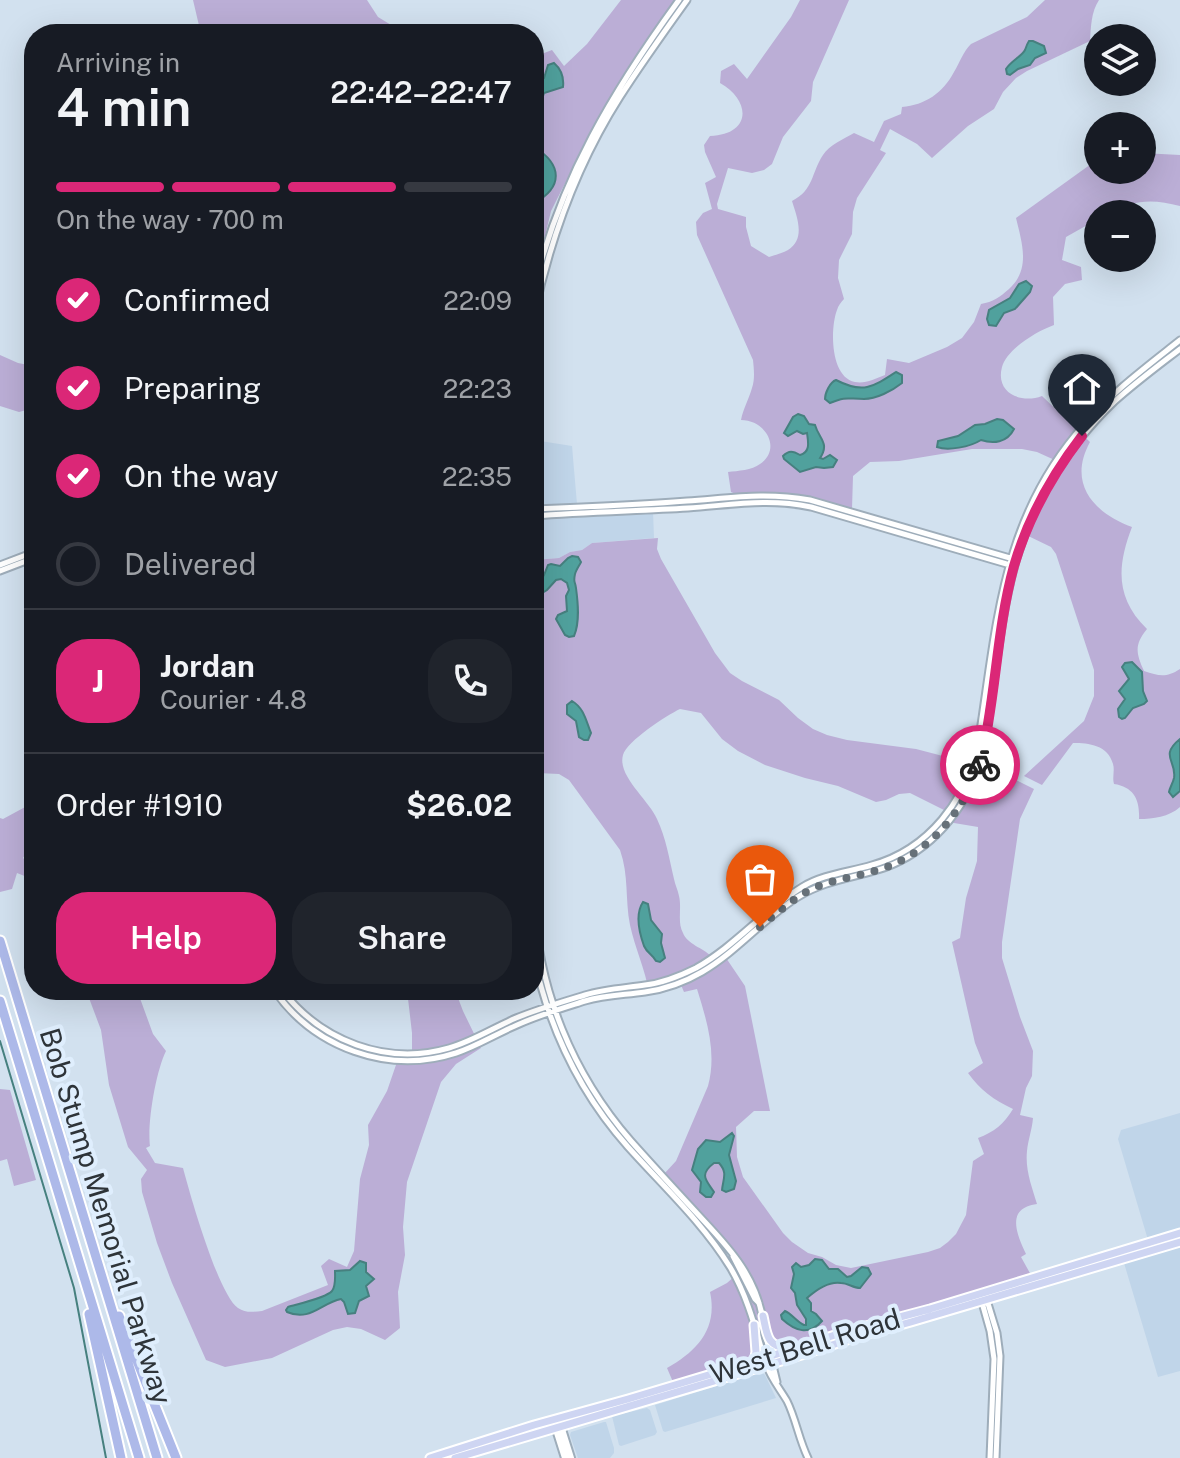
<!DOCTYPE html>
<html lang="en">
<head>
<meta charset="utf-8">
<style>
	body { margin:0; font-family:"Public Sans",sans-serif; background:#20242c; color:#f1f3f6; height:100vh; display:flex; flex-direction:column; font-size:30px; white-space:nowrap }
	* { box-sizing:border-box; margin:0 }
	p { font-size:26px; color:#9ea1a6 }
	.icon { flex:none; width:44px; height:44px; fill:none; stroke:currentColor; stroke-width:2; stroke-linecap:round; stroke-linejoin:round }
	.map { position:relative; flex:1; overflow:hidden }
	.side { position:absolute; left:24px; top:24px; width:520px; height:976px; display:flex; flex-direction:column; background:#171b24; border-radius:32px; box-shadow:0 8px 32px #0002 }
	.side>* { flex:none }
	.controls { position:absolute; left:1084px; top:24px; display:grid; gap:16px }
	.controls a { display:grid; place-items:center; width:72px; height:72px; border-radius:50%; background:#171b24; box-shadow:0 8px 32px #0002; font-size:40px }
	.pin { position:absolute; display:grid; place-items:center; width:68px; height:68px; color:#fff; margin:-82px -34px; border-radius:50% 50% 50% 0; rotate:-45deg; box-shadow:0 0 8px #0007 }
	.pin .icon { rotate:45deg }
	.courier { position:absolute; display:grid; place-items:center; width:80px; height:80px; margin:-40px; border:6px solid #db2777; border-radius:50%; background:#fff; color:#222; box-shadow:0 2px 10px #0007 }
	.headline em { font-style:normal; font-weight:600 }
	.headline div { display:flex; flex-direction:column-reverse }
	.headline { display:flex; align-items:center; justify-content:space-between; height:136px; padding:0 32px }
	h1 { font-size:52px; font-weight:600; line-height:60px }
	.bar { display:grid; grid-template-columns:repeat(4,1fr); gap:12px 8px; align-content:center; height:96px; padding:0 32px }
	.bar i { height:10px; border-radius:6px; background:#363941 }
	.bar .on { background:#db2777 }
	.bar p { grid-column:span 4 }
	.line { display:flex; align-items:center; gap:20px; padding:0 32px; border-top:2px solid #363941 }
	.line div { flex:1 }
	.round { display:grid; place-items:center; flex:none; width:84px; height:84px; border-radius:32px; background:#20242c }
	ol { padding:0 32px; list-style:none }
	li { display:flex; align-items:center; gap:24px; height:88px }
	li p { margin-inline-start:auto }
	li .icon { padding:8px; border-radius:50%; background:#db2777; color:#fff; stroke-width:4 }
	li:last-child { color:#9ea1a6 }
	li i { width:44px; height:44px; border:4px solid #363941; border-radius:50% }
	.action { display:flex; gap:16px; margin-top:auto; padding:16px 32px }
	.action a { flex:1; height:92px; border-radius:32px; background:#db2777; color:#fff; font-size:32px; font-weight:600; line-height:92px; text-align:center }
	.action a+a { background:#20242c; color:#f1f3f6 }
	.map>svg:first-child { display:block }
	.built { fill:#c0d5e9 }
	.green { fill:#bbaed6; fill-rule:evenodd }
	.water { fill:#50a19d; stroke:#46807f; stroke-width:2 }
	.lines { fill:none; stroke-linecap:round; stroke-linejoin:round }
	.stream { stroke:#46807f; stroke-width:2 }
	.tertiary-casing { stroke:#9eadba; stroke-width:9 }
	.secondary-casing { stroke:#9eadba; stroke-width:10 }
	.primary-casing { stroke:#fff; stroke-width:11 }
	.motorway-casing { stroke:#fff; stroke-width:13 }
	.tertiary { stroke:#fff; stroke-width:5 }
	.secondary { stroke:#fff; stroke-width:6 }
	.primary { stroke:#ced5f2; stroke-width:7 }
	.motorway { stroke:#adb9e9; stroke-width:9 }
	.done { stroke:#677179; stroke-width:8; stroke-dasharray:0 14.4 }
	.route { stroke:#db2777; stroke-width:10 }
	.labels { text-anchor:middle; stroke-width:8; stroke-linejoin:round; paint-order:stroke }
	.street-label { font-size:28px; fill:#2e3439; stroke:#dfeefd }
</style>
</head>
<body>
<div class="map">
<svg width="1180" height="1458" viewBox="0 0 1180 1458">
	<rect width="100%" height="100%" fill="#d2e1ef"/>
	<path class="built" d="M534 440 572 446 577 504H534Z
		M653 511 654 538 592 543 582 550 570 552 559 558 534 560V517Z
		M1180 1113V1228L1148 1240 1118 1139 1121 1130Z
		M1180 1245V1371L1158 1377 1124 1263Z
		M762 1372 765 1375 776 1398 665 1432 663 1431 655 1405Z
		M647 1408 650 1410 657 1432 655 1435 621 1446 619 1445 612 1416Z
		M604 1422H606L614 1448V1453L610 1458H578L570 1435 571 1432Z"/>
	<path class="green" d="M193 0H367L378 17 406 34H201Z
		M621 0H677L623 77 590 134 551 211 534 282V76L543 74 539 55 552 50 564 66 587 44Z
		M800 0H849L813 82 811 101 783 137 772 164 764 170 752 173 728 168 717 204 718 209 746 217V227L751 246 769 257C775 255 783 253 788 250 806 239 797 217 792 201 814 190 811 173 823 155 829 145 844 139 854 133L874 142 884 121 901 114 902 107C925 105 943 93 954 72 960 62 963 52 971 44L1027 17 1045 0H1099C1091 12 1091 27 1090 41L1027 71 1016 78 1003 92 994 109 968 126 932 158 917 144 890 129 880 150 886 153 857 198 853 212 852 234 839 260 838 278 844 299C841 302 838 306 837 310 830 328 830 377 855 382 865 384 875 379 885 375L887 359 909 363 947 347 962 338 974 322 981 304C993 302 1000 297 1009 289 1031 269 1022 243 1016 218L1098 159V170H1142V153L1180 155V206C1162 202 1147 199 1129 205 1118 208 1109 214 1098 214V219L1066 237 1062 260 1081 267 1082 280 1065 284 1053 297 1054 325C1037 331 1007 349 1002 367 995 393 1021 404 1042 396L1090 442C1067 484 1094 513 1132 527 1117 566 1115 598 1147 629 1134 645 1136 653 1144 671 1159 676 1166 678 1180 669V807C1169 817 1153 819 1139 819 1140 800 1134 787 1114 784 1112 777 1115 771 1113 764 1108 745 1089 743 1073 743L1042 785 1024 776 1084 721 1094 696V670L1056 554 1051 547 1022 533 1043 488 1059 462 1037 452 1022 449H972L899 461 870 462 853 476 852 509C810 499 779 491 736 494L731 492 728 472C738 471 752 470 760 464 782 449 766 420 741 420 743 409 749 399 752 388 755 379 754 370 753 360L697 235 696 222 703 213 712 209 705 183 716 177 705 152 704 145 710 136C751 135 752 101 720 83L721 71 734 64 747 79 791 17Z
		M0 355 18 363 34 366V408L19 412 0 406Z
		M658 538 657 549 661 559 715 653 730 673 742 681 779 700 798 718 813 729 827 735 847 740 916 749 939 755 1012 778 1034 789 1020 819 1002 942V958L1020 1017 1033 1051 1032 1076 1026 1088 1020 1115 1033 1118C1032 1130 1028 1140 1027 1151 1025 1170 1032 1187 1037 1204 1005 1208 1017 1235 1026 1254L1021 1257 1031 1275 810 1339 758 1355 750 1360 673 1382 667 1368C697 1351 718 1329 710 1292L727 1283 746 1266 729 1244 664 1174 676 1161 708 1086C717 1053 707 1021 697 989L684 992 681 985 649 992C645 969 635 948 630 925 625 900 629 875 620 850L569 780 559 774 537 773 534 728V560L559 558 570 552 582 550 592 543ZM680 709 701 713 722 739 738 751 765 765 805 778 838 786 876 802 886 800 899 794 910 793 946 811 942 817 954 823 978 827 977 861 966 898 960 938 952 942 975 1043 983 1063 968 1073C980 1090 994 1100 1013 1109 1004 1124 994 1132 978 1138L984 1154 973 1161 966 1215 956 1234 948 1242 940 1248 928 1252 851 1268 836 1265 822 1257 808 1253 792 1242 783 1233 743 1177 737 1157 736 1127 754 1111H770L745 986 720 949 711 956C703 948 687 944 683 933 677 922 682 908 679 896 678 890 675 885 674 879 669 858 666 838 657 819 649 800 617 776 623 755 627 741 667 715 680 709Z
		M34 800V845L30 847 23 858 34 867V892L30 890 32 879 17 873 12 889 0 892V818L3 819 27 806Z
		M86 990H137L153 1034 166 1051C156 1071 147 1123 150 1146L146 1148 155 1163 183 1168C190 1194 218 1294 238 1308 245 1313 253 1312 262 1311L328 1285 321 1266 329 1259 347 1267 354 1251 360 1179 369 1145 368 1125 387 1091 397 1062 412 1061V1033L407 990H455L463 1011 481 1048 456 1064 441 1082 407 1182 403 1227 405 1255 398 1292 400 1328 385 1340 361 1329 347 1327 333 1330 272 1358 225 1367 206 1360 172 1283 157 1243 142 1192 141 1179 147 1170 128 1147 109 1085 101 1030Z
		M0 1089 10 1090 36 1180 14 1186 7 1159 0 1161Z"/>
	<path class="water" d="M1029 41H1033L1044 46 1046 53 1035 58 1030 65 1018 69 1010 75 1007 74 1006 69C1011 61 1022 56 1025 50 1026 47 1027 44 1029 41Z
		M554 63C561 69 564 78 563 87L544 93 540 105 542 120 537 121 534 119V82L544 78 548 65Z
		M534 147C562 164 564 187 534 203Z
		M1026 281 1032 286 1030 292 1015 309 1004 313 996 326 989 325 987 319 989 310 1010 298 1019 284Z
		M896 372 902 375V383C892 391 876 399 864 399 847 399 847 396 830 403L825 399C825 393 830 382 836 380 863 394 873 387 896 372Z
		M798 414 804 416 809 424 815 425C819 439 830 443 820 458L823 459 830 455 837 460 833 467 824 468 816 467 800 472 784 459 783 456C789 450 793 451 800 455 811 452 808 441 807 433L803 434 797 431 788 436 784 433 793 417Z
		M997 419 1003 420 1014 429C1007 443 993 444 981 440 970 447 948 451 937 447L938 441 958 436 975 425 985 424Z
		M572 556 578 557 581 562C579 566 576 570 575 574 573 583 575 580 576 588 578 603 580 622 574 636L569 637 565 635 556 619 558 615 567 611 566 596 569 590 567 583 561 579 556 580 547 590 542 593 539 591 537 586 544 575 548 565 551 564 560 566 568 558Z
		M1132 662 1142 672 1143 691 1147 701 1144 704 1133 708 1125 718 1122 719 1119 717 1118 709 1125 699 1119 691 1129 679 1122 667 1125 663Z
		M572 701C584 708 586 721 591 733L588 740H584L579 737 576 721 567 714V705Z
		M1180 739V791L1173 797 1169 792C1170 787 1173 783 1174 778 1177 761 1159 756 1180 739Z
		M643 902 648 904 651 920 662 934 661 943 665 958 660 962 656 961C653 955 647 953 644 946 639 932 635 914 643 902Z
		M732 1133 734 1136 729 1155 736 1181 734 1189 726 1192 722 1190C723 1179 728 1173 719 1163H714C698 1175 707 1181 714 1192L711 1197H706L700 1192 701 1182 692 1170 698 1149 706 1140 720 1142Z
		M815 1259 822 1260 829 1269H838L847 1277 851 1276 862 1267 868 1268 871 1274 860 1288C853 1288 848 1283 841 1283 829 1281 816 1290 807 1298L811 1303V1311L816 1314 822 1321C809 1336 795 1331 782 1319L781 1315 785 1311C792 1314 796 1321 804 1325H806V1319L797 1305 795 1293 791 1288 794 1274 792 1267 796 1263 801 1267 809 1265Z
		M360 1261 366 1263V1272L374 1279 366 1286 369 1296 359 1301 355 1313 348 1314 344 1302 341 1299C321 1303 310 1322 287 1312L286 1310 288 1307C298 1304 326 1298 332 1291 336 1286 335 1277 335 1271L350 1270Z"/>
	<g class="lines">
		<path class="stream" d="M0 1041 74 1288 106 1458"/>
		<g class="tertiary-casing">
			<path id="tertiary" d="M534 288C561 178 613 91 679 0
				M534 316C550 240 578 163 620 97 641 64 664 32 687 0
				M534 509C585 507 636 505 687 501 731 498 765 492 810 500L1010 558 1012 560
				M534 516C585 512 637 511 688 508 732 505 768 498 811 507L1010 565
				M0 565 34 552
				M0 571 34 558
				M534 764 537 817 534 872
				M534 902C539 991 572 1073 631 1141 655 1168 680 1195 705 1222 732 1251 756 1278 763 1320
				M534 958C549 1028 580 1093 628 1147 663 1186 702 1222 730 1267 748 1297 756 1331 766 1364 770 1377 780 1389 787 1401 796 1419 799 1440 808 1458
				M274 990C314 1048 388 1075 456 1053 477 1046 496 1034 517 1025 539 1015 563 1008 585 1001 605 995 625 995 645 992 666 989 685 982 702 972 738 951 764 918 798 897 825 880 855 878 884 868 931 851 964 811 980 765 994 706 996 644 1010 585 1025 515 1063 451 1114 402 1135 383 1158 366 1180 349
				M282 990C321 1041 386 1066 449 1048 473 1041 493 1028 516 1018 538 1009 562 1002 585 995 604 989 624 988 645 985 663 983 680 976 696 968 735 946 764 910 802 887 823 874 849 872 872 865 929 849 966 800 978 744 997 626 1000 519 1084 425 1112 392 1146 367 1180 340
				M733 1256 755 1299 759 1303
				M986 1297 997 1333 1000 1356 996 1458
				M981 1299 990 1331 994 1359 990 1458
				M766 1337 777 1382"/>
		</g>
		<g class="secondary-casing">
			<path id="secondary" d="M553 1420 565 1458
				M560 1423 571 1458"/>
		</g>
		<g class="primary-casing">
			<path id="primary" d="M763 1316C767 1333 766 1347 788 1348
				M754 1361 756 1352 754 1325
				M430 1458 534 1425 628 1399 765 1358 847 1331 930 1309 1180 1233
				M455 1458 805 1354 853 1338 911 1322 1180 1242"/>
		</g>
		<g class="motorway-casing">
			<path id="motorway" d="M0 941 157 1458
				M0 1001 139 1458
				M89 1314 121 1458
				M119 1316 176 1458"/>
		</g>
		<use href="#tertiary" class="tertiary"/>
		<use href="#secondary" class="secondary"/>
		<use href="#primary" class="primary"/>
		<use href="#motorway" class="motorway"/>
	</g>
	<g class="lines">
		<path class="done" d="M760 927C776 914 791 900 810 890 832 879 857 877 881 869 930 853 962 813 980 765"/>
		<path class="route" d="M980 765C996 700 996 631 1014 566 1028 518 1052 475 1082 436"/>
	</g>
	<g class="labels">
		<g class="street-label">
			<text transform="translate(106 1216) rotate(73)" y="10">Bob Stump Memorial Parkway</text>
			<text transform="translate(805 1346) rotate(-17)" y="10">West Bell Road</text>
		</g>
	</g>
</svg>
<div class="controls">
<a><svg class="icon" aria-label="layers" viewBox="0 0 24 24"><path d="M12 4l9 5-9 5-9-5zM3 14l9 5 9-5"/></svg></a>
<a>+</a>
<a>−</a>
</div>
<div class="pin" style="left:760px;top:927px;background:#ea580c"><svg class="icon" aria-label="bag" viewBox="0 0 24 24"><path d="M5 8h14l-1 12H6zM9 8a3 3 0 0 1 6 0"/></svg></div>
<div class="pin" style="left:1082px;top:436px;background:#1f2937"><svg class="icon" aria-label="home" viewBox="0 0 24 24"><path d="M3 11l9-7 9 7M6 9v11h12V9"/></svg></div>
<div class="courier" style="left:980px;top:765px"><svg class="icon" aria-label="bike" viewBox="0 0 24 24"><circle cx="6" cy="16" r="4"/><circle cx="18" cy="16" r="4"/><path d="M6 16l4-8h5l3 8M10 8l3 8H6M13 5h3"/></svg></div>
<section class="side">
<div class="headline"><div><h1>4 min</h1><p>Arriving in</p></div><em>22:42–22:47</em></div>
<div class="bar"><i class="on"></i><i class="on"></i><i class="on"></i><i></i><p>On the way · 700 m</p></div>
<ol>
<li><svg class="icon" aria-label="check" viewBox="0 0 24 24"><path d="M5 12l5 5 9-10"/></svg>Confirmed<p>22:09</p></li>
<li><svg class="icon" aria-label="check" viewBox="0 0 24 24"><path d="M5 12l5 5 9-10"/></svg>Preparing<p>22:23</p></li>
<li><svg class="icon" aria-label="check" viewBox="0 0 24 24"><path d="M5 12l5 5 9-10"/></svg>On the way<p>22:35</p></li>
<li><i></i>Delivered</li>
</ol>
<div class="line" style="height:144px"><b class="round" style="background:#db2777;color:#fff">J</b><div><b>Jordan</b><p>Courier · 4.8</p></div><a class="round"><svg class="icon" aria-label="phone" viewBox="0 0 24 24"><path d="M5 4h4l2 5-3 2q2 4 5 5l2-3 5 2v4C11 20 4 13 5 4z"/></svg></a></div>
<div class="line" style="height:104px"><div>Order #1910</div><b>$26.02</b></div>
<div class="action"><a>Help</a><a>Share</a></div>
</section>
</div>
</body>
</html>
